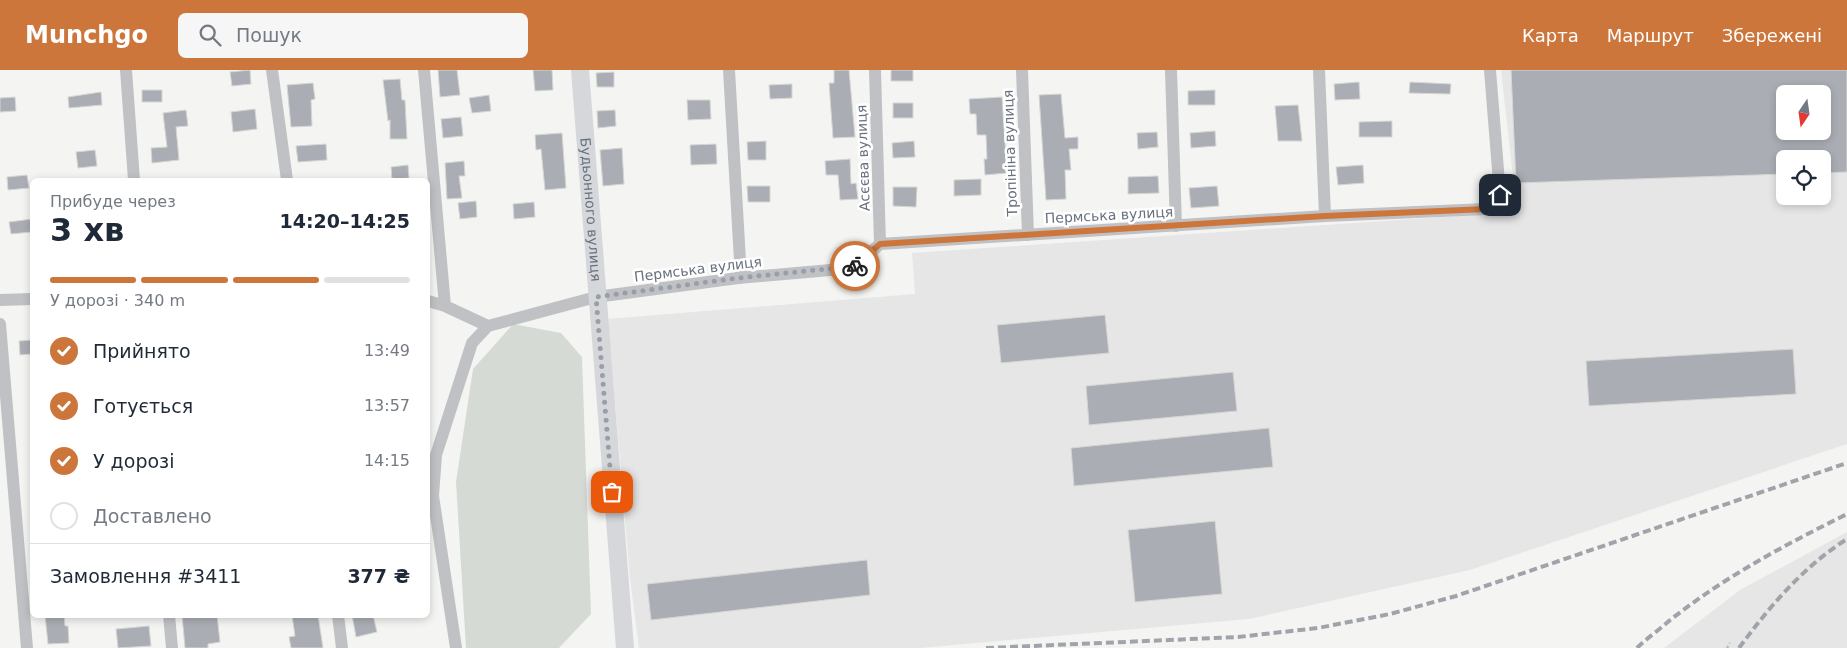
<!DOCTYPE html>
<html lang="uk">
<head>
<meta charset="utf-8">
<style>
	body { margin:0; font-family:"DejaVu Sans",sans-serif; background:#f6f6f7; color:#1f2937; height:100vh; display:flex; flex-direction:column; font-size:19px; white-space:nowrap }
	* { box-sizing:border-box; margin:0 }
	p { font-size:16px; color:#747a83 }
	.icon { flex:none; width:28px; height:28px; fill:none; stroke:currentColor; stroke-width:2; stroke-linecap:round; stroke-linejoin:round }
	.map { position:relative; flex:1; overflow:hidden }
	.details { position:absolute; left:30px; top:108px; width:400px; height:440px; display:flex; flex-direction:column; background:#fff; border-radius:8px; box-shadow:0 2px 8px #0003 }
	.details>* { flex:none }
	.needle { width:32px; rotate:193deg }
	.controls { position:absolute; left:1776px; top:15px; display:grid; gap:10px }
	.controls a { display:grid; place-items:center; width:55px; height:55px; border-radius:8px; background:#fff; box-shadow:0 2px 8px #0003; font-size:25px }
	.pin { position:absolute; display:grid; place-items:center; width:42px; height:42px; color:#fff; margin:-21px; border-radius:10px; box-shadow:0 2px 8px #0006 }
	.courier { position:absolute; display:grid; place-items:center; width:50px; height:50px; margin:-25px; border:4px solid #cc763b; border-radius:50%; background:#fff; color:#222; box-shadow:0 1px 6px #0007 }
	.headline em { font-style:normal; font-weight:700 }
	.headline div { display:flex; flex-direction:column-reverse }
	.headline { display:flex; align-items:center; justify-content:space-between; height:85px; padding:0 20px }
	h1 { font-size:32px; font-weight:700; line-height:38px }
	.bar { display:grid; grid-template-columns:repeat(4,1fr); gap:8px 5px; align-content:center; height:60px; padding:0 20px }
	.bar i { height:6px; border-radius:4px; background:#e0e1e3 }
	.bar .on { background:#cc763b }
	.bar p { grid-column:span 4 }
	.line { display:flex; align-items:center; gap:12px; padding:0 20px; border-top:1px solid #e0e1e3 }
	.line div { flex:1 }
	ol { padding:0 20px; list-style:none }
	li { display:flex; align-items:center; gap:15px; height:55px }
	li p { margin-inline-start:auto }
	li .icon { padding:5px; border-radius:50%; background:#cc763b; color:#fff; stroke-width:4 }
	li:last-child { color:#747a83 }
	li i { width:28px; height:28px; border:2px solid #e0e1e3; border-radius:50% }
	header { display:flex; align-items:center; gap:30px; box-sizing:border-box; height:70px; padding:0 25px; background:#cc763b; color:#fff }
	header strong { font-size:24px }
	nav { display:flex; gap:28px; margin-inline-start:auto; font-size:18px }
	.search { width:350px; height:45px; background:#f6f6f7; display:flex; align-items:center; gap:12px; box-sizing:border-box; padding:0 18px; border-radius:8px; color:#747a83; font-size:19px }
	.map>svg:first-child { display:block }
	.built { fill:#e5e6e5; fill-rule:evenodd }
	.green { fill:#d5dbd4 }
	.building { fill:#aaaeb4; stroke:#d6d6d4; fill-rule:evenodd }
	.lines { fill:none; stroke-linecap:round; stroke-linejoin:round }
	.path { stroke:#b8babc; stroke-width:2.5; stroke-dasharray:2.5 2.5; stroke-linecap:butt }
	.street { stroke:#bfc1c5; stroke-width:12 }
	.secondary { stroke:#d5d7db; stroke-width:18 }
	.rail { stroke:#a0a4aa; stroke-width:4; stroke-dasharray:8 4; stroke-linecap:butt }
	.done { stroke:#999fa7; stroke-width:5; stroke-dasharray:0 9 }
	.route { stroke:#cc763b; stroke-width:6 }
	.labels { text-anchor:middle; stroke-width:5; stroke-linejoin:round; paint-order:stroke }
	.street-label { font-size:14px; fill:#68717f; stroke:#fff }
</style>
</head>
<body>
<header>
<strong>Munchgo</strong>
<div class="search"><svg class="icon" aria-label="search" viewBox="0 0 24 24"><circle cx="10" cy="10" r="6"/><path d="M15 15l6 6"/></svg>Пошук</div>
<nav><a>Карта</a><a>Маршрут</a><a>Збережені</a></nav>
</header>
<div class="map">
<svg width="1847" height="578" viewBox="0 0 1847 578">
	<rect width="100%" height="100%" fill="#f4f5f2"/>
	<path class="built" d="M1501 0H1847V374L1470 500 1249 549 920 578H639L630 508 608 249 915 224 912 183 1517 142ZM1785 24H1822V61H1785ZM1785 89H1822V126H1785Z
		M1847 462V578H1664L1740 520Z"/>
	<path class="green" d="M513 254 561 263 582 287 591 544 559 578H466L456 412 473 299Z"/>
	<path class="building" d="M250 0 251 14 232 16 230 2Z
		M438 0H457L460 25 440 27Z
		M533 0H552L553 20 535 21Z
		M834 0H849L855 67 833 68 829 13H834Z
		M891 0H913V11H891Z
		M1511 0H1847V102L1822 103V89H1785V104L1516 113ZM1785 24H1822V61H1785Z
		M614 2V17H597L596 3Z
		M400 9 402 30H405L407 69H390V50L388 51 383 10Z
		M1359 12 1360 29 1335 30 1334 14Z
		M1410 12 1451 14 1450 24 1409 23Z
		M313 13 315 29 311 30 312 56 291 57 287 15Z
		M792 14V28L770 29 769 15Z
		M142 20H162V32H142Z
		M1215 20V35H1188V21Z
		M101 22 102 35 69 38 68 27Z
		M1061 24 1065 68 1078 67V79H1069L1071 100H1065L1066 129 1046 130 1039 25Z
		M489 25 491 41 472 43 469 28Z
		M15 27 16 41 0 42V28Z
		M1002 27 1007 103 985 105 984 89H987L986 65H977L976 44H970L969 29Z
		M687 30H710L711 49 688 50Z
		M893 33H913V48H893Z
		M1298 35 1302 71H1278L1275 36Z
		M255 39 257 59 233 62 231 42Z
		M186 40 188 56 176 57 179 90 152 93 151 78 167 77 163 43Z
		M615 40 616 56 598 58 597 41Z
		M461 47 463 66 443 68 441 49Z
		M1392 51V67H1359V52Z
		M1215 61 1216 76 1191 78 1190 63Z
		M1157 62 1158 77 1138 79 1137 63Z
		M562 63 566 118 545 120 541 79 536 80 535 65Z
		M766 71V90H748L747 72Z
		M914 71 915 87 893 88 892 73Z
		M326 74 327 90 298 92 296 76Z
		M716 74 717 94 691 95 690 75Z
		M622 78 624 114 603 116 600 80Z
		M95 80 97 96 78 98 76 82Z
		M850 89 851 114 856 113 858 129 840 130 838 105H826L825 91Z
		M464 91 465 106H459L462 128 447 129 445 93Z
		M408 95 409 108 392 110 391 97Z
		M1363 95 1364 113 1338 115 1336 97Z
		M27 105 29 118 8 120 7 107Z
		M1158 106 1159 123 1128 124V107Z
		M981 109V125L954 126V110Z
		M747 116H770V132H748Z
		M1217 116 1219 136 1191 138 1189 118Z
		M893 117H917L916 137 893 136Z
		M476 131 477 147 460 149 458 133Z
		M534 132 535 147 514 149 513 134Z
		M32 149V162L11 164 9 152Z
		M1105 245 1109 283 1001 293 997 255Z
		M32 270V284L20 285 19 271Z
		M1793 279 1796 324 1589 336 1586 291Z
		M1233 302 1237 341 1089 355 1086 316Z
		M1269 358 1273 397 1074 416 1071 378Z
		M1215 451 1222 524 1135 532 1128 460Z
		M867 490 870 525 651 550 647 514Z
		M45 545H64L65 556H68L69 573 48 574Z
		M182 545H217L220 572 208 574V578H185Z
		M292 545H318L323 578H291L289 567 295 566Z
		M352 545H373L377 562 356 567Z
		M149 556 151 576 118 578 116 559Z"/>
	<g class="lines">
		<path class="path" d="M1727 578 1730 573"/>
		<path class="street" d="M126 0 134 110
			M272 0 287 110
			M424 0 445 236
			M729 0 741 208
			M875 0 880 174
			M1022 0 1028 165
			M1171 0 1176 156
			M1319 0 1325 146
			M0 230 32 229
			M428 231 445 236 488 256 596 227 738 208 853 198 880 174 1325 146 1486 139 1497 135 1500 125 1490 0
			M0 254 27 578
			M169 545 172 578
			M338 545 342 578
			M456 578 433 426 436 385 472 273 488 256"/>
		<path class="secondary" id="s1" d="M580 0 625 578"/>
		<path class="rail" d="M986 578 1238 567 1318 558 1390 544 1456 526 1847 393
			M1637 578C1647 568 1659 560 1669 551 1724 507 1785 475 1847 444
			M1739 578C1770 536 1803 497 1847 469"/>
	</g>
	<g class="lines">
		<path class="done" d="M612 422 596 227 738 208 855 196"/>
		<path class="route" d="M855 196 880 174 1325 146 1486 139 1497 135 1500 125"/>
	</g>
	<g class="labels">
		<g class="street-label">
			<text transform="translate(1010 83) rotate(-92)" y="5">Тропініна вулиця</text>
			<text transform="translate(863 88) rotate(-92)" y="5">Асєєва вулиця</text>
			<text dy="5" stroke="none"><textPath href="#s1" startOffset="140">Будьонного вулиця</textPath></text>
			<text transform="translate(1109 145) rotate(-3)" y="5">Пермська вулиця</text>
			<text transform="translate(698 199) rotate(-7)" y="5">Пермська вулиця</text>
		</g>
	</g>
</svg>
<div class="controls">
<a><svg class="needle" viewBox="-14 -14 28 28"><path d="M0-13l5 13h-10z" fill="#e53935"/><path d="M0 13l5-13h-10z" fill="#747a83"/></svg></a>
<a><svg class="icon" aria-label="locate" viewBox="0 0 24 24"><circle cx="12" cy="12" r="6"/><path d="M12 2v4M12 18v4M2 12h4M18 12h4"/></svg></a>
</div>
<div class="pin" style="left:612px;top:422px;background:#ea580c"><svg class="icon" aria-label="bag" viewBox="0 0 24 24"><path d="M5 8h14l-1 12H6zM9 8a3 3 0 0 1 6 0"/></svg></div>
<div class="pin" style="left:1500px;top:125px;background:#1f2937"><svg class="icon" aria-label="home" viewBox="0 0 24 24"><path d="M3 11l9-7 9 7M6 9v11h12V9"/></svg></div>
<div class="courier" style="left:855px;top:196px"><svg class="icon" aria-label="bike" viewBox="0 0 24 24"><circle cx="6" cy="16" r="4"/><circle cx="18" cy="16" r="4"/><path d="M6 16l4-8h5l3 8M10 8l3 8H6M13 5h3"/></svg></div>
<section class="details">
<div class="headline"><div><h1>3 хв</h1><p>Прибуде через</p></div><em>14:20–14:25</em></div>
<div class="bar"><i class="on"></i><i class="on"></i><i class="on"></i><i></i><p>У дорозі · 340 m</p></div>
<ol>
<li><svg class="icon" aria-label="check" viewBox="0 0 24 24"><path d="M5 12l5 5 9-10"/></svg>Прийнято<p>13:49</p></li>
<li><svg class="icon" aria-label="check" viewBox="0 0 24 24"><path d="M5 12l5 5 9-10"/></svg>Готується<p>13:57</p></li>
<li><svg class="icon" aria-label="check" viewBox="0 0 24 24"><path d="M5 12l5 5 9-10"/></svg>У дорозі<p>14:15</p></li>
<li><i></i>Доставлено</li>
</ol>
<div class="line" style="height:65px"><div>Замовлення #3411</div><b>377 ₴</b></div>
</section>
</div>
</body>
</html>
